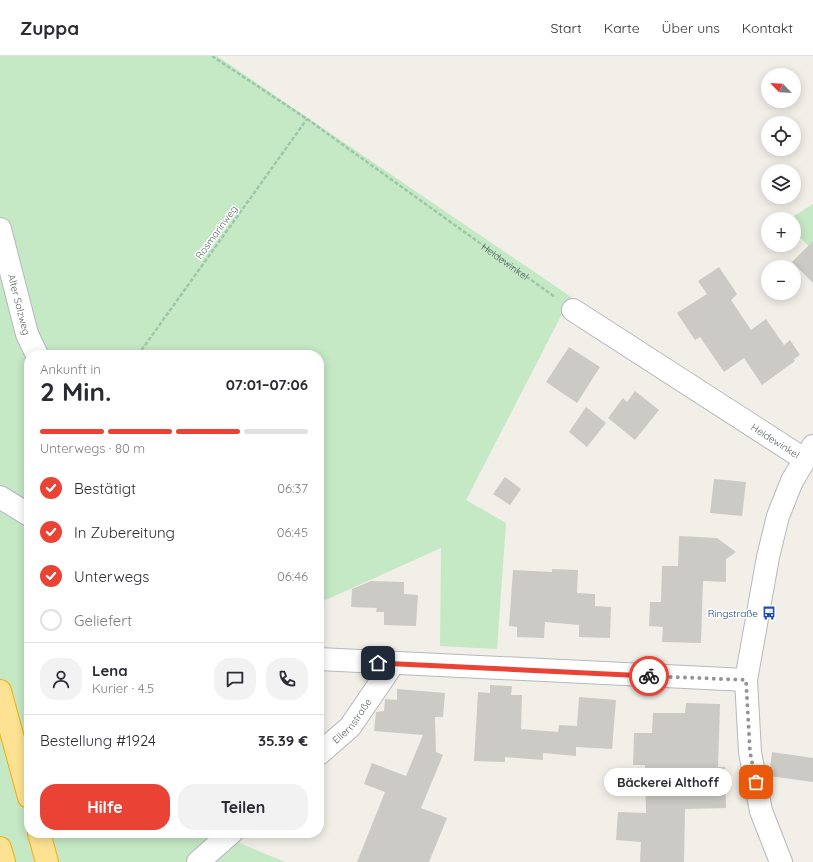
<!DOCTYPE html>
<html lang="de">
<head>
<meta charset="utf-8">
<style>
	body { margin:0; font-family:Quicksand,sans-serif; background:#f2f2f3; color:#2b2b33; height:100vh; display:flex; flex-direction:column; font-size:15px; white-space:nowrap }
	* { box-sizing:border-box; margin:0 }
	p { font-size:13px; color:#7c7c81 }
	.icon { flex:none; width:22px; height:22px; fill:none; stroke:currentColor; stroke-width:2; stroke-linecap:round; stroke-linejoin:round }
	.map { position:relative; flex:1; overflow:hidden }
	.sheet { position:absolute; left:24px; top:294px; width:300px; height:488px; display:flex; flex-direction:column; background:#fff; border-radius:16px; box-shadow:0 2px 10px #0003 }
	.sheet>* { flex:none }
	.needle { width:26px; rotate:295deg }
	.tools { position:absolute; left:761px; top:12px; display:grid; gap:8px }
	.tools a { display:grid; place-items:center; width:40px; height:40px; border-radius:50%; background:#fff; box-shadow:0 2px 10px #0003; font-size:20px }
	.pin { position:absolute; display:grid; place-items:center; width:34px; height:34px; color:#fff; margin:-17px; border-radius:8px; box-shadow:0 2px 6px #0006 }
	.courier { position:absolute; display:grid; place-items:center; width:40px; height:40px; margin:-20px; border:3px solid #ea4335; border-radius:50%; background:#fff; color:#222; box-shadow:0 1px 5px #0007 }
	.bubble { position:absolute; height:28px; border-radius:14px; background:#fff; box-shadow:0 2px 10px #0003; font-size:13px; font-weight:800; line-height:28px; text-align:center }
	.headline em { font-style:normal; font-weight:800 }
	.headline div { display:flex; flex-direction:column-reverse }
	.headline { display:flex; align-items:center; justify-content:space-between; height:68px; padding:0 16px }
	h1 { font-size:26px; font-weight:800; line-height:30px }
	.bar { display:grid; grid-template-columns:repeat(4,1fr); gap:6px 4px; align-content:center; height:48px; padding:0 16px }
	.bar i { height:5px; border-radius:3px; background:#e1e1e2 }
	.bar .on { background:#ea4335 }
	.bar p { grid-column:span 4 }
	.line { display:flex; align-items:center; gap:10px; padding:0 16px; border-top:1px solid #e1e1e2 }
	.line div { flex:1 }
	.round { display:grid; place-items:center; flex:none; width:42px; height:42px; border-radius:16px; background:#f2f2f3 }
	ol { padding:0 16px; list-style:none }
	li { display:flex; align-items:center; gap:12px; height:44px }
	li p { margin-inline-start:auto }
	li .icon { padding:4px; border-radius:50%; background:#ea4335; color:#fff; stroke-width:4 }
	li:last-child { color:#7c7c81 }
	li i { width:22px; height:22px; border:2px solid #e1e1e2; border-radius:50% }
	.primary-button { display:flex; gap:8px; margin-top:auto; padding:8px 16px }
	.primary-button a { flex:1; height:46px; border-radius:16px; background:#ea4335; color:#fff; font-size:16px; font-weight:800; line-height:46px; text-align:center }
	.primary-button a+a { background:#f2f2f3; color:#2b2b33 }
	header { display:flex; align-items:center; gap:24px; box-sizing:border-box; height:56px; padding:0 20px; background:#fff; border-bottom:1px solid #e1e1e2 }
	header strong { font-size:19px }
	nav { display:flex; gap:22px; margin-inline-start:auto; font-size:14px }
	.map>svg:first-child { display:block }
	.green { fill:#c5e8c5 }
	.building { fill:#cccac5 }
	.lines { fill:none; stroke-linecap:round; stroke-linejoin:round }
	.minor-casing { stroke:#b5b8bc; stroke-width:24 }
	.motorway-casing { stroke:#f9ab00; stroke-width:24 }
	.path { stroke:#9cc7a9; stroke-width:2.5; stroke-dasharray:4 2; stroke-linecap:butt }
	.minor { stroke:#fff; stroke-width:22 }
	.motorway { stroke:#fde293; stroke-width:22 }
	.done { stroke:#929495; stroke-width:4; stroke-dasharray:0 7.2 }
	.route { stroke:#ea4335; stroke-width:5 }
	.labels { text-anchor:middle; stroke-width:3; stroke-linejoin:round; paint-order:stroke }
	.street-label { font-size:10px; fill:#5f6368; stroke:#fff }
	.transit-label { font-size:10px; fill:#164399; stroke:#fff; text-anchor:end }
</style>
</head>
<body>
<header>
<strong>Zuppa</strong>
<nav><a>Start</a><a>Karte</a><a>Über uns</a><a>Kontakt</a></nav>
</header>
<div class="map">
<svg width="813" height="806" viewBox="0 0 813 806">
	<rect width="100%" height="100%" fill="#f1efe8"/>
	<path class="green" d="M0 0H217L574 243 562 258 466 444 506 467 497 593 440 590 441 492 319 547V299H29V777H249L239 787 285 806H0Z
		M813 148V194L794 176V163H789Z"/>
	<path class="building" d="M813 185V227L792 206Z
		M719 211 737 238 731 244 751 274 766 263 784 289 790 284 800 299 794 303 795 305 762 329 744 302 724 316 700 281 695 284 677 257 707 238 698 225Z
		M569 291 600 311 577 347 546 326Z
		M635 335 659 354 635 384 608 362 623 342 627 346Z
		M586 351 606 367 587 391 569 376Z
		M505 421 521 433 510 449 493 438Z
		M714 423 746 426 742 460 710 457Z
		M679 480 717 482 736 496 726 503V526L703 525 701 587 662 586 663 571 649 570 650 546H661L662 510H678Z
		M552 513 578 514 577 537 595 538V550L611 551 610 582 579 581V569L545 566 544 582 517 581V571L509 570 513 514 552 516Z
		M371 525 404 526V538L418 539 416 570 384 569V556H376L377 552 351 551 352 533Z
		M490 629 512 630 511 639H522L521 673 558 676 559 669 577 670 579 641 616 644 612 693 576 691V700L543 697V704L505 701V706L474 705 478 636 490 637Z
		M397 633 445 637 443 661H435L436 696 443 699 421 752 447 762 429 806H357L385 736 364 728 372 707 406 720 423 679 374 675 376 656 384 655 385 643 397 644Z
		M686 647 720 648 718 711H725L726 752 685 753 684 806H640L641 786 616 784 618 756 646 757 645 709H633L634 677H652L653 657H685Z
		M772 696 813 702V726L769 720Z"/>
	<g class="lines">
		<g class="minor-casing">
			<g id="minor">
				<path id="s2" d="M0 173 27 278 37 299"/>
				<path id="s3" d="M573 254 804 403"/>
				<path d="M0 441 29 459"/>
				<path d="M319 603 746 624"/>
				<path id="s4" d="M319 698 350 671 393 608"/>
				<path d="M198 806 231 777"/>
				<path d="M781 806 761 755 750 696 746 624 768 501 778 460 792 425 813 390"/>
			</g>
		</g>
		<g class="motorway-casing">
			<path id="motorway" d="M0 635 29 741
				M39 777 47 806
				M0 792 4 806"/>
		</g>
		<g class="path">
			<path id="s1" d="M212 0 307 63 555 241"/>
			<path d="M138 299 307 63"/>
		</g>
		<use href="#minor" class="minor"/>
		<use href="#motorway" class="motorway"/>
	</g>
	<g class="lines">
		<path class="done" d="M649 620 746 624 750 696 756 726"/>
		<path class="route" d="M378 607 649 620"/>
	</g>
	<defs>
		<g id="bus-bare" transform="scale(1.08)"><path d="M-5-6H5V4H4V6H2V4H-2V6H-4V4H-5ZM-3.5-4V0h7V-4ZM-3.5 1.2v1.5H-2V1.2ZM2 1.2v1.5H3.5V1.2Z" fill="#1a4fb4" stroke="#fff" stroke-width="2.5" paint-order="stroke"/></g>
	</defs>
	<g fill-rule="evenodd">
		<use href="#bus-bare" x="769" y="557"/>
	</g>
	<g class="labels">
		<g class="street-label">
			<text transform="translate(216 176) rotate(-54)" y="4">Rosmarinweg</text>
			<text dy="4" stroke="none"><textPath href="#s1" startOffset="358">Heidewinkel</textPath></text>
			<text dy="4" stroke="none"><textPath href="#s2" startOffset="78">Alter Salzweg</textPath></text>
			<text dy="4" stroke="none"><textPath href="#s3" startOffset="241">Heidewinkel</textPath></text>
			<text dy="4" stroke="none"><textPath href="#s4" startOffset="47">Ellernstraße</textPath></text>
		</g>
		<g class="transit-label">
			<text x="758" y="561">Ringstraße</text>
		</g>
	</g>
</svg>
<div class="tools">
<a><svg class="needle" viewBox="-14 -14 28 28"><path d="M0-13l5 13h-10z" fill="#e53935"/><path d="M0 13l5-13h-10z" fill="#7c7c81"/></svg></a>
<a><svg class="icon" aria-label="locate" viewBox="0 0 24 24"><circle cx="12" cy="12" r="6"/><path d="M12 2v4M12 18v4M2 12h4M18 12h4"/></svg></a>
<a><svg class="icon" aria-label="layers" viewBox="0 0 24 24"><path d="M12 4l9 5-9 5-9-5zM3 14l9 5 9-5"/></svg></a>
<a>+</a>
<a>−</a>
</div>
<div class="pin" style="left:756px;top:726px;background:#ea580c"><svg class="icon" aria-label="bag" viewBox="0 0 24 24"><path d="M5 8h14l-1 12H6zM9 8a3 3 0 0 1 6 0"/></svg></div>
<div class="pin" style="left:378px;top:607px;background:#1f2937"><svg class="icon" aria-label="home" viewBox="0 0 24 24"><path d="M3 11l9-7 9 7M6 9v11h12V9"/></svg></div>
<div class="courier" style="left:649px;top:620px"><svg class="icon" aria-label="bike" viewBox="0 0 24 24"><circle cx="6" cy="16" r="4"/><circle cx="18" cy="16" r="4"/><path d="M6 16l4-8h5l3 8M10 8l3 8H6M13 5h3"/></svg></div>
<div class="bubble" style="left:604px;top:712px;width:128px">Bäckerei Althoff</div>
<section class="sheet">
<div class="headline"><div><h1>2 Min.</h1><p>Ankunft in</p></div><em>07:01–07:06</em></div>
<div class="bar"><i class="on"></i><i class="on"></i><i class="on"></i><i></i><p>Unterwegs · 80 m</p></div>
<ol>
<li><svg class="icon" aria-label="check" viewBox="0 0 24 24"><path d="M5 12l5 5 9-10"/></svg>Bestätigt<p>06:37</p></li>
<li><svg class="icon" aria-label="check" viewBox="0 0 24 24"><path d="M5 12l5 5 9-10"/></svg>In Zubereitung<p>06:45</p></li>
<li><svg class="icon" aria-label="check" viewBox="0 0 24 24"><path d="M5 12l5 5 9-10"/></svg>Unterwegs<p>06:46</p></li>
<li><i></i>Geliefert</li>
</ol>
<div class="line" style="height:72px"><a class="round"><svg class="icon" aria-label="person" viewBox="0 0 24 24"><circle cx="12" cy="8" r="4"/><path d="M4 21q1-7 8-7t8 7"/></svg></a><div><b>Lena</b><p>Kurier · 4.5</p></div><a class="round"><svg class="icon" aria-label="chat" viewBox="0 0 24 24"><path d="M4 5h16v11H9l-5 4z"/></svg></a><a class="round"><svg class="icon" aria-label="phone" viewBox="0 0 24 24"><path d="M5 4h4l2 5-3 2q2 4 5 5l2-3 5 2v4C11 20 4 13 5 4z"/></svg></a></div>
<div class="line" style="height:52px"><div>Bestellung #1924</div><b>35.39 €</b></div>
<div class="primary-button"><a>Hilfe</a><a>Teilen</a></div>
</section>
</div>
</body>
</html>
